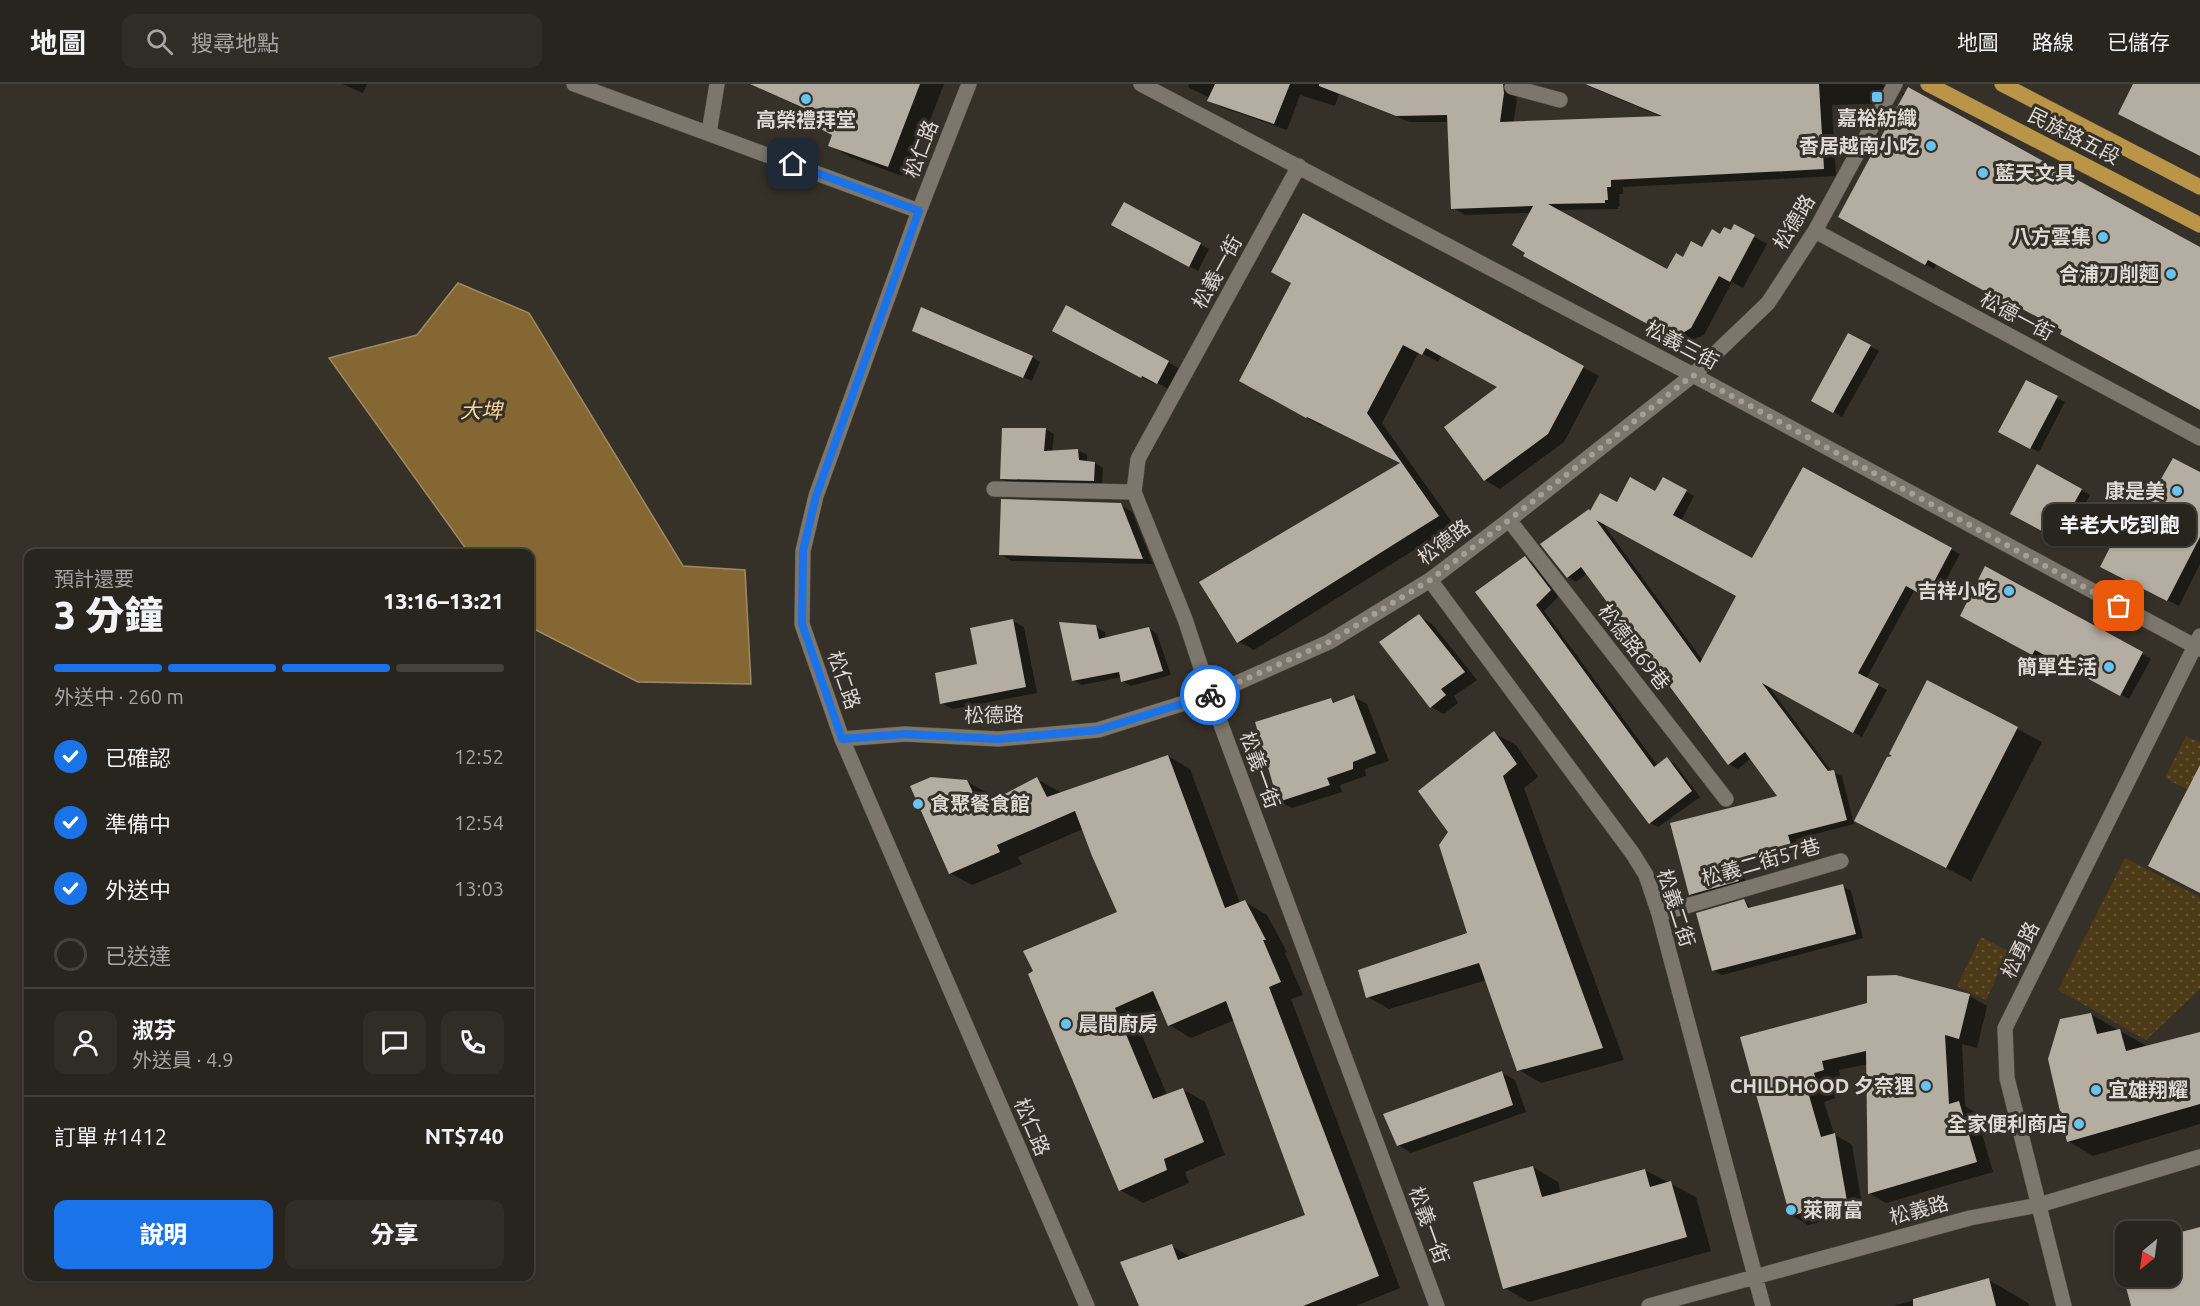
<!DOCTYPE html>
<html lang="zh-TW">
<head>
<meta charset="utf-8">
<style>
	body { margin:0; font-family:Ubuntu,"Noto Sans TC",sans-serif; background:#302d27; color:#f1f3f6; height:100vh; display:flex; flex-direction:column; font-size:22px; white-space:nowrap }
	* { box-sizing:border-box; margin:0 }
	p { font-size:20px; color:#a5a5a4 }
	.icon { flex:none; width:33px; height:33px; fill:none; stroke:currentColor; stroke-width:2; stroke-linecap:round; stroke-linejoin:round }
	.map { position:relative; flex:1; overflow:hidden }
	.details { position:absolute; left:24px; top:465px; width:510px; height:732px; display:flex; flex-direction:column; background:#28251e; border-radius:12px; box-shadow:0 2px 4px #0004,0 0 0 2px #44423c }
	.details>* { flex:none }
	.needle { width:39px; rotate:209deg }
	.tools { position:absolute; left:2115px; top:1137px; display:grid; gap:12px }
	.tools a { display:grid; place-items:center; width:66px; height:66px; border-radius:12px; background:#28251e; box-shadow:0 2px 4px #0004,0 0 0 2px #44423c; font-size:30px }
	.pin { position:absolute; display:grid; place-items:center; width:51px; height:51px; color:#fff; margin:-26px; border-radius:12px; box-shadow:0 3px 9px #0006 }
	.courier { position:absolute; display:grid; place-items:center; width:60px; height:60px; margin:-30px; border:4px solid #1a73e8; border-radius:50%; background:#fff; color:#222; box-shadow:0 2px 8px #0007 }
	.bubble { position:absolute; height:42px; border-radius:12px; background:#28251e; box-shadow:0 2px 4px #0004,0 0 0 2px #44423c; font-size:20px; font-weight:800; line-height:42px; text-align:center }
	.summary em { font-style:normal; font-weight:800 }
	.summary div { display:flex; flex-direction:column-reverse }
	.summary { display:flex; align-items:center; justify-content:space-between; height:102px; padding:0 30px }
	h1 { font-size:39px; font-weight:800; line-height:45px }
	.bar { display:grid; grid-template-columns:repeat(4,1fr); gap:9px 6px; align-content:center; height:72px; padding:0 30px }
	.bar i { height:8px; border-radius:4px; background:#44423c }
	.bar .selected { background:#1a73e8 }
	.bar p { grid-column:span 4 }
	.line { display:flex; align-items:center; gap:15px; padding:0 30px; border-top:2px solid #44423c }
	.line div { flex:1 }
	.round { display:grid; place-items:center; flex:none; width:63px; height:63px; border-radius:12px; background:#302d27 }
	ol { padding:0 30px; list-style:none }
	li { display:flex; align-items:center; gap:18px; height:66px }
	li p { margin-inline-start:auto }
	li .icon { padding:6px; border-radius:50%; background:#1a73e8; color:#fff; stroke-width:4 }
	li:last-child { color:#a5a5a4 }
	li i { width:33px; height:33px; border:3px solid #44423c; border-radius:50% }
	.cta { display:flex; gap:12px; margin-top:auto; padding:12px 30px }
	.cta a { flex:1; height:69px; border-radius:12px; background:#1a73e8; color:#fff; font-size:24px; font-weight:800; line-height:69px; text-align:center }
	.cta a+a { background:#302d27; color:#f1f3f6 }
	header { display:flex; align-items:center; gap:36px; box-sizing:border-box; height:84px; padding:0 30px; background:#28251e; border-bottom:2px solid #44423c }
	header strong { font-size:28px }
	nav { display:flex; gap:33px; margin-inline-start:auto; font-size:21px }
	.search { width:420px; height:54px; background:#302d27; display:flex; align-items:center; gap:15px; box-sizing:border-box; padding:0 21px; border-radius:12px; color:#a5a5a4; font-size:22px }
	.map>svg:first-child { display:block }
	.grass { fill:url(#grass-dots) }
	.water { fill:#846732; stroke:#9f8a63; stroke-width:1.5 }
	.shadow { fill:#0007; fill-rule:evenodd }
	.building { fill:#b3ada2; fill-rule:evenodd }
	.lines { fill:none; stroke-linecap:round; stroke-linejoin:round }
	.minor-casing { stroke:#534f48; stroke-width:16 }
	.major-casing { stroke:#534f48; stroke-width:16 }
	.minor { stroke:#7c766c; stroke-width:15 }
	.major { stroke:#ba9548; stroke-width:15 }
	.done { stroke:#a39f98; stroke-width:6; stroke-dasharray:0 10.8 }
	.route { stroke:#1a73e8; stroke-width:8 }
	.poi-dot { fill:#67c4f0; stroke:#363128; stroke-width:2 }
	.labels { text-anchor:middle; stroke-width:6; stroke-linejoin:round; paint-order:stroke }
	.poi-label { font-size:20px; font-weight:bold; fill:#dddad5; stroke:#363128; text-anchor:end }
	.street-label { font-size:20px; fill:#dddad5; stroke:#363128 }
	.water-label { font-size:21px; font-style:italic; fill:#fad698; stroke:#363128 }
</style>
</head>
<body>
<header>
<strong>地圖</strong>
<div class="search"><svg class="icon" aria-label="search" viewBox="0 0 24 24"><circle cx="10" cy="10" r="6"/><path d="M15 15l6 6"/></svg>搜尋地點</div>
<nav><a>地圖</a><a>路線</a><a>已儲存</a></nav>
</header>
<div class="map">
<svg width="2200" height="1222" viewBox="0 0 2200 1222">
	<defs>
		<pattern id="grass-dots" width="8" height="8" patternUnits="userSpaceOnUse" patternTransform="scale(1.5)"><rect width="8" height="8" fill="#4d3a17"/><path d="M2 2h.1M6 6h.1" fill="none" stroke="#665638" stroke-width="1.8" stroke-linecap="round"/></pattern>
	</defs>
	<rect width="100%" height="100%" fill="#363128"/>
	<path class="grass" d="M2186 652 2200 659V712L2165 694Z
		M2125 774 2200 813V905L2146 956 2058 906Z
		M1981 853 2008 867 1986 916 1957 902Z"/>
	<path class="water" d="M458 199 529 229 683 482 745 486 751 600 638 598 530 543V470L469 469 329 274 417 251Z"/>
	<path class="shadow" d="M342 0H367L363 9Z
		M761 0H944L908 94 850 73 830 61 834 51 807 27 760 3Z
		M1189 0H1519L1515 8 1517 17 1513 39 1664 34 1584 0H1881L1896 8 1890 19 1832 21 1836 92 1623 103V110H1619L1620 122H1618V125L1557 126 1667 187 1683 175 1703 165 1721 152 1731 148 1735 142 1767 160 1743 204 1732 198 1704 251 1689 257 1676 254 1538 179 1530 129 1465 131 1453 124 1449 38H1410L1339 10 1335 22 1300 11 1287 46 1221 23 1209 16 1210 14 1188 3Z
		M1903 9 2200 164V325L2064 246 2020 222 2019 224 1937 179 1934 185 1840 133 1905 13 1902 11Z
		M1124 120 1209 165 1198 187 1113 141Z
		M1304 131 1599 292 1564 358 1500 405 1485 396 1499 303 1442 271 1438 278 1419 268 1382 339 1454 441 1254 566 1238 557 1402 380 1323 340 1322 342 1256 306 1293 199Z
		M913 246 1032 273 1040 278 1032 297Z
		M1849 251 1879 267 1842 333 1813 316Z
		M1067 254 1168 278 1181 286 1170 306 1156 298 1155 300Z
		M2057 314 2065 318 2039 368 2008 352Z
		M1045 345 1054 350 1052 368 1078 366 1087 371V378L1095 379 1103 384 1102 401 1010 399 1001 395Z
		M2038 382 2090 411 2064 458 2012 429Z
		M1804 385 1960 470 1935 516 1915 505 1866 595 1887 606 1862 653 1767 600 1832 688 1842 692 1854 740 1796 755 1799 766 1741 781 1746 801 1699 815 1690 810 1780 713 1751 674 1738 685 1729 680 1588 489 1576 498 1568 493 1591 429 1656 409 1663 395 1694 412 1681 437 1753 476ZM1601 437 1738 511 1703 577Z
		M2200 390V480L2179 522 2113 488 2139 437Z
		M1120 421 1132 428 1153 480 1012 477 1000 470Z
		M1525 474 1533 479 1559 512 1544 527 1658 682 1667 675 1675 680 1700 713 1658 743 1650 739 1477 508Z
		M1986 484 2151 575 2129 615 2044 569 2041 575 1962 531Z
		M1419 532 1432 540 1477 596 1454 612 1458 619 1444 630 1431 623Z
		M1012 537 1024 543 1037 609 953 625 941 619 979 581Z
		M1096 543 1105 548 1106 555 1149 545 1157 550 1171 591 1131 602 1122 597V593L1082 601 1073 596Z
		M1927 598 2042 658 1971 797 1881 750 1896 672Z
		M1354 613 1367 620 1389 677 1365 685 1366 692 1340 701 1342 708 1292 724 1279 717 1331 616 1336 619Z
		M1494 649 1516 661 1538 693 1524 704 1624 976 1541 999 1519 986 1487 896 1389 925 1368 913 1469 850 1450 748Z
		M1168 672 1190 685 1240 819 1245 818 1267 831 1287 868 1285 869 1303 911 1291 915 1400 1204 1356 1222H1140L1171 1162 1191 1173 1307 1132 1235 936 1191 954 1169 941 1162 925 1136 937 1167 1011 1182 1005 1205 1018 1225 1071 1185 1088 1189 1099 1143 1119 1120 1106 1030 891 1119 828 1083 745 1018 773 1022 780 972 801 950 789 966 697 989 710 993 718 1037 695 1061 709Z
		M1842 802 1851 807 1863 854 1722 891 1713 886 1744 817 1753 825Z
		M1895 893 1970 912 1987 922 1977 964 1962 960 1965 1022 1976 1029 1993 1088 1886 1119 1869 1109 1868 980 1839 986 1841 996 1831 999 1835 1014 1824 1018 1834 1050 1852 1061 1863 1126 1808 1141 1791 1131 1742 954 1869 920Z
		M2091 930 2116 945V947H2120L2145 961 2146 964 2200 950V1040L2093 1072 2068 1057Z
		M1502 989 1515 996 1526 1028 1411 1069 1398 1061Z
		M1533 1083 1558 1098 1561 1110 1645 1086 1696 1113 1711 1167 1529 1218 1505 1204Z
		M2200 1144V1222H2132L2118 1167 2126 1165V1192H2170Z
		M1989 1196 2028 1219 2029 1222H1893Z"/>
	<path class="building" d="M750 0H920L888 83 828 62 832 51 802 35 806 25Z
		M1215 0H1290L1274 40 1207 17Z
		M1319 0H1503L1504 9 1500 38 1662 32 1585 0H1819L1824 85 1611 96V103H1607L1608 116H1605V119L1548 120 1667 185 1676 169 1683 173 1691 157 1702 163 1712 145 1720 150 1724 143 1731 146 1734 140 1755 151 1730 198 1719 192 1691 244 1681 250H1675L1662 248 1523 172 1525 169 1512 161 1533 122 1451 125 1447 31 1396 32 1319 2Z
		M2133 0H2200V72L2118 30Z
		M1908 3 2200 163V326L2082 262 2060 250 2062 246 2011 219 2010 221 1928 176 1925 181 1838 133Z
		M1124 118 1201 159 1189 183 1111 141Z
		M1303 129 1584 282 1548 350 1484 397 1444 343 1497 303 1426 264 1422 271 1403 261 1367 329 1439 432 1237 559 1199 498 1400 379 1307 333 1306 334 1239 297 1291 199 1271 188Z
		M1066 221 1169 277 1157 300 1142 292 1141 294 1052 247Z
		M921 223 1033 272 1023 294 912 247Z
		M1848 249 1871 261 1833 329 1811 317Z
		M2026 296 2058 312 2030 365 1998 348Z
		M1002 344H1046L1044 367 1078 365 1079 376 1095 378 1094 397 1000 395Z
		M2173 374 2200 388V453L2167 517 2100 483 2127 430 2138 435Z
		M2037 380 2082 405 2055 454 2010 430Z
		M1803 383 1952 464 1926 513 1906 502 1858 589 1879 600 1853 649 1762 599 1828 687 1834 686 1847 736 1788 751 1791 761 1733 776 1739 797 1689 811 1670 739 1777 712 1745 668 1728 681 1581 483 1567 494 1540 460 1589 425 1590 427 1600 409 1617 418 1630 393 1655 407 1663 393 1687 406 1673 431 1752 474ZM1596 436 1736 512 1700 579 1661 525Z
		M1001 415 1121 419 1143 475 999 471Z
		M1525 472 1551 506 1536 521 1654 683 1667 673 1692 707 1649 740 1475 508Z
		M1985 482 2143 568 2120 612 2035 566 2032 571 1960 532Z
		M1419 530 1465 588 1441 605 1446 611 1430 624 1379 558Z
		M1013 535 1026 603 940 620 935 589 977 580 970 544Z
		M1059 538 1096 541 1099 555 1149 543 1163 587 1121 598 1119 588 1072 597Z
		M1927 596 2018 643 1946 784 1854 737 1887 673 1892 672 1889 670Z
		M1354 611 1376 669 1353 678V685L1327 694 1330 701 1278 718 1255 638 1331 614 1333 619Z
		M1494 647 1517 680 1503 692 1603 964 1517 987 1479 879 1366 914 1358 886 1467 849 1439 761 1448 748 1418 707Z
		M1168 671 1225 824 1245 816 1266 856H1263L1281 898 1269 903 1379 1192 1303 1222H1139L1120 1178 1172 1160 1178 1176 1305 1131 1226 917 1168 942 1153 907 1115 924 1153 1015 1183 1004 1204 1058 1164 1075 1167 1086 1119 1107 1028 890 1033 887 1023 867 1117 828 1092 772 1075 727 997 761 1000 768 949 790 910 702 931 693 967 696 980 723 1037 693 1047 713Z
		M2200 681V809L2148 782Z
		M1843 800 1856 850 1712 887 1696 829 1744 815 1748 824Z
		M1896 891 1970 910 1959 955 1945 951 1949 1020 1959 1017 1977 1078 1868 1110 1866 967 1822 977 1824 986 1814 989 1818 1004 1808 1008 1821 1053 1835 1049 1847 1117 1790 1132 1740 953 1867 919V892Z
		M2091 929 2097 950 2120 945 2126 967 2200 948V1020L2067 1058 2048 975 2060 935Z
		M1502 987 1513 1021 1397 1062 1383 1030Z
		M1533 1082 1542 1113 1645 1085 1650 1103 1671 1097 1687 1153 1503 1205 1473 1098Z
		M2200 1143V1222H2131L2123 1192H2170V1151Z
		M1989 1194 1996 1222H1913V1215Z"/>
	<g class="lines">
		<g class="minor-casing">
			<path id="minor" d="M574 0 919 127
				M969 0 919 127 816 412 803 467 802 540 842 655 1087 1222
				M1141 0 1693 291 2200 565
				M1513 0 1512 3 1560 16
				M709 49 717 0
				M1299 82 1138 375 1134 408 1185 535 1210 611 1437 1222
				M1815 147 2200 354
				M994 405 1134 408
				M1509 436 1726 715
				M1430 496 1633 770 1646 791 1659 830 1763 1222
				M842 655 905 650 998 655 1098 646 1210 611 1329 558 1430 496 1509 436 1693 291 1768 219 1815 147 1895 0
				M1659 830 1841 777
				M1649 1222 1970 1134 2039 1121 2200 1073
				M2064 1222 2007 994 2005 944 2200 552"/>
		</g>
		<g class="major-casing">
			<path id="major" d="M1928 0 2200 141
				M2002 0 2200 103"/>
		</g>
		<use href="#minor" class="minor"/>
		<use href="#major" class="major"/>
	</g>
	<g class="lines">
		<path class="done" d="M1210 611 1329 558 1430 496 1509 436 1693 291 2119 522"/>
		<path class="route" d="M793 80 919 127 816 412 803 467 802 540 842 655 905 650 998 655 1098 646 1210 611"/>
	</g>
	<g class="poi-dot">
		<rect x="1871" y="7" width="12" height="12" rx="3"/>
		<circle cx="806" cy="15" r="6"/>
		<circle cx="1931" cy="62" r="6"/>
		<circle cx="1983" cy="89" r="6"/>
		<circle cx="2103" cy="153" r="6"/>
		<circle cx="2171" cy="190" r="6"/>
		<circle cx="2177" cy="407" r="6"/>
		<circle cx="2009" cy="507" r="6"/>
		<circle cx="2109" cy="583" r="6"/>
		<circle cx="918" cy="720" r="6"/>
		<circle cx="1066" cy="940" r="6"/>
		<circle cx="1926" cy="1002" r="6"/>
		<circle cx="2096" cy="1006" r="6"/>
		<circle cx="2079" cy="1040" r="6"/>
		<circle cx="1791" cy="1126" r="6"/>
	</g>
	<g class="labels">
		<g class="poi-label">
			<text x="1877" y="41" text-anchor="middle">嘉裕紡織</text>
			<text x="806" y="43" text-anchor="middle">高榮禮拜堂</text>
			<text x="1919" y="69">香居越南小吃</text>
			<text x="1995" y="96" text-anchor="start">藍天文具</text>
			<text x="2091" y="160">八方雲集</text>
			<text x="2159" y="197">合浦刀削麵</text>
			<text x="2165" y="414">康是美</text>
			<text x="1997" y="514">吉祥小吃</text>
			<text x="2097" y="590">簡單生活</text>
			<text x="930" y="727" text-anchor="start">食聚餐食館</text>
			<text x="1078" y="947" text-anchor="start">晨間廚房</text>
			<text x="1914" y="1009">CHILDHOOD 夕奈狸</text>
			<text x="2108" y="1013" text-anchor="start">宜雄翔耀</text>
			<text x="2067" y="1047">全家便利商店</text>
			<text x="1803" y="1133" text-anchor="start">萊爾富</text>
		</g>
		<g class="street-label">
			<text transform="translate(2074 52) rotate(27)" y="7">民族路五段</text>
			<text transform="translate(921 65) rotate(-69)" y="7">松仁路</text>
			<text transform="translate(1794 138) rotate(-59)" y="7">松德路</text>
			<text transform="translate(1217 188) rotate(-61)" y="7">松義一街</text>
			<text transform="translate(2017 232) rotate(28)" y="7">松德一街</text>
			<text transform="translate(1682 261) rotate(28)" y="7">松義三街</text>
			<text transform="translate(1444 458) rotate(-37)" y="7">松德路</text>
			<text transform="translate(1634 563) rotate(52)" y="7">松德路69巷</text>
			<text transform="translate(844 596) rotate(71)" y="7">松仁路</text>
			<text transform="translate(994 631) rotate(-1)" y="7">松德路</text>
			<text transform="translate(1260 686) rotate(70)" y="7">松義一街</text>
			<text transform="translate(1761 778) rotate(-16)" y="7">松義二街57巷</text>
			<text transform="translate(1676 824) rotate(72)" y="7">松義二街</text>
			<text transform="translate(2020 866) rotate(-64)" y="7">松勇路</text>
			<text transform="translate(1032 1043) rotate(67)" y="7">松仁路</text>
			<text transform="translate(1919 1126) rotate(-15)" y="7">松義路</text>
			<text transform="translate(1429 1141) rotate(70)" y="7">松義一街</text>
		</g>
		<g class="water-label">
			<text x="481" y="334">大埤</text>
		</g>
	</g>
</svg>
<div class="tools">
<a><svg class="needle" viewBox="-14 -14 28 28"><path d="M0-13l5 13h-10z" fill="#e53935"/><path d="M0 13l5-13h-10z" fill="#a5a5a4"/></svg></a>
</div>
<div class="pin" style="left:2119px;top:522px;background:#ea580c"><svg class="icon" aria-label="bag" viewBox="0 0 24 24"><path d="M5 8h14l-1 12H6zM9 8a3 3 0 0 1 6 0"/></svg></div>
<div class="pin" style="left:793px;top:80px;background:#1f2937"><svg class="icon" aria-label="home" viewBox="0 0 24 24"><path d="M3 11l9-7 9 7M6 9v11h12V9"/></svg></div>
<div class="courier" style="left:1210px;top:611px"><svg class="icon" aria-label="bike" viewBox="0 0 24 24"><circle cx="6" cy="16" r="4"/><circle cx="18" cy="16" r="4"/><path d="M6 16l4-8h5l3 8M10 8l3 8H6M13 5h3"/></svg></div>
<div class="bubble" style="left:2043px;top:420px;width:153px">羊老大吃到飽</div>
<section class="details">
<div class="summary"><div><h1>3 分鐘</h1><p>預計還要</p></div><em>13:16–13:21</em></div>
<div class="bar"><i class="selected"></i><i class="selected"></i><i class="selected"></i><i></i><p>外送中 · 260 m</p></div>
<ol>
<li><svg class="icon" aria-label="check" viewBox="0 0 24 24"><path d="M5 12l5 5 9-10"/></svg>已確認<p>12:52</p></li>
<li><svg class="icon" aria-label="check" viewBox="0 0 24 24"><path d="M5 12l5 5 9-10"/></svg>準備中<p>12:54</p></li>
<li><svg class="icon" aria-label="check" viewBox="0 0 24 24"><path d="M5 12l5 5 9-10"/></svg>外送中<p>13:03</p></li>
<li><i></i>已送達</li>
</ol>
<div class="line" style="height:108px"><a class="round"><svg class="icon" aria-label="person" viewBox="0 0 24 24"><circle cx="12" cy="8" r="4"/><path d="M4 21q1-7 8-7t8 7"/></svg></a><div><b>淑芬</b><p>外送員 · 4.9</p></div><a class="round"><svg class="icon" aria-label="chat" viewBox="0 0 24 24"><path d="M4 5h16v11H9l-5 4z"/></svg></a><a class="round"><svg class="icon" aria-label="phone" viewBox="0 0 24 24"><path d="M5 4h4l2 5-3 2q2 4 5 5l2-3 5 2v4C11 20 4 13 5 4z"/></svg></a></div>
<div class="line" style="height:78px"><div>訂單 #1412</div><b>NT$740</b></div>
<div class="cta"><a>說明</a><a>分享</a></div>
</section>
</div>
</body>
</html>
